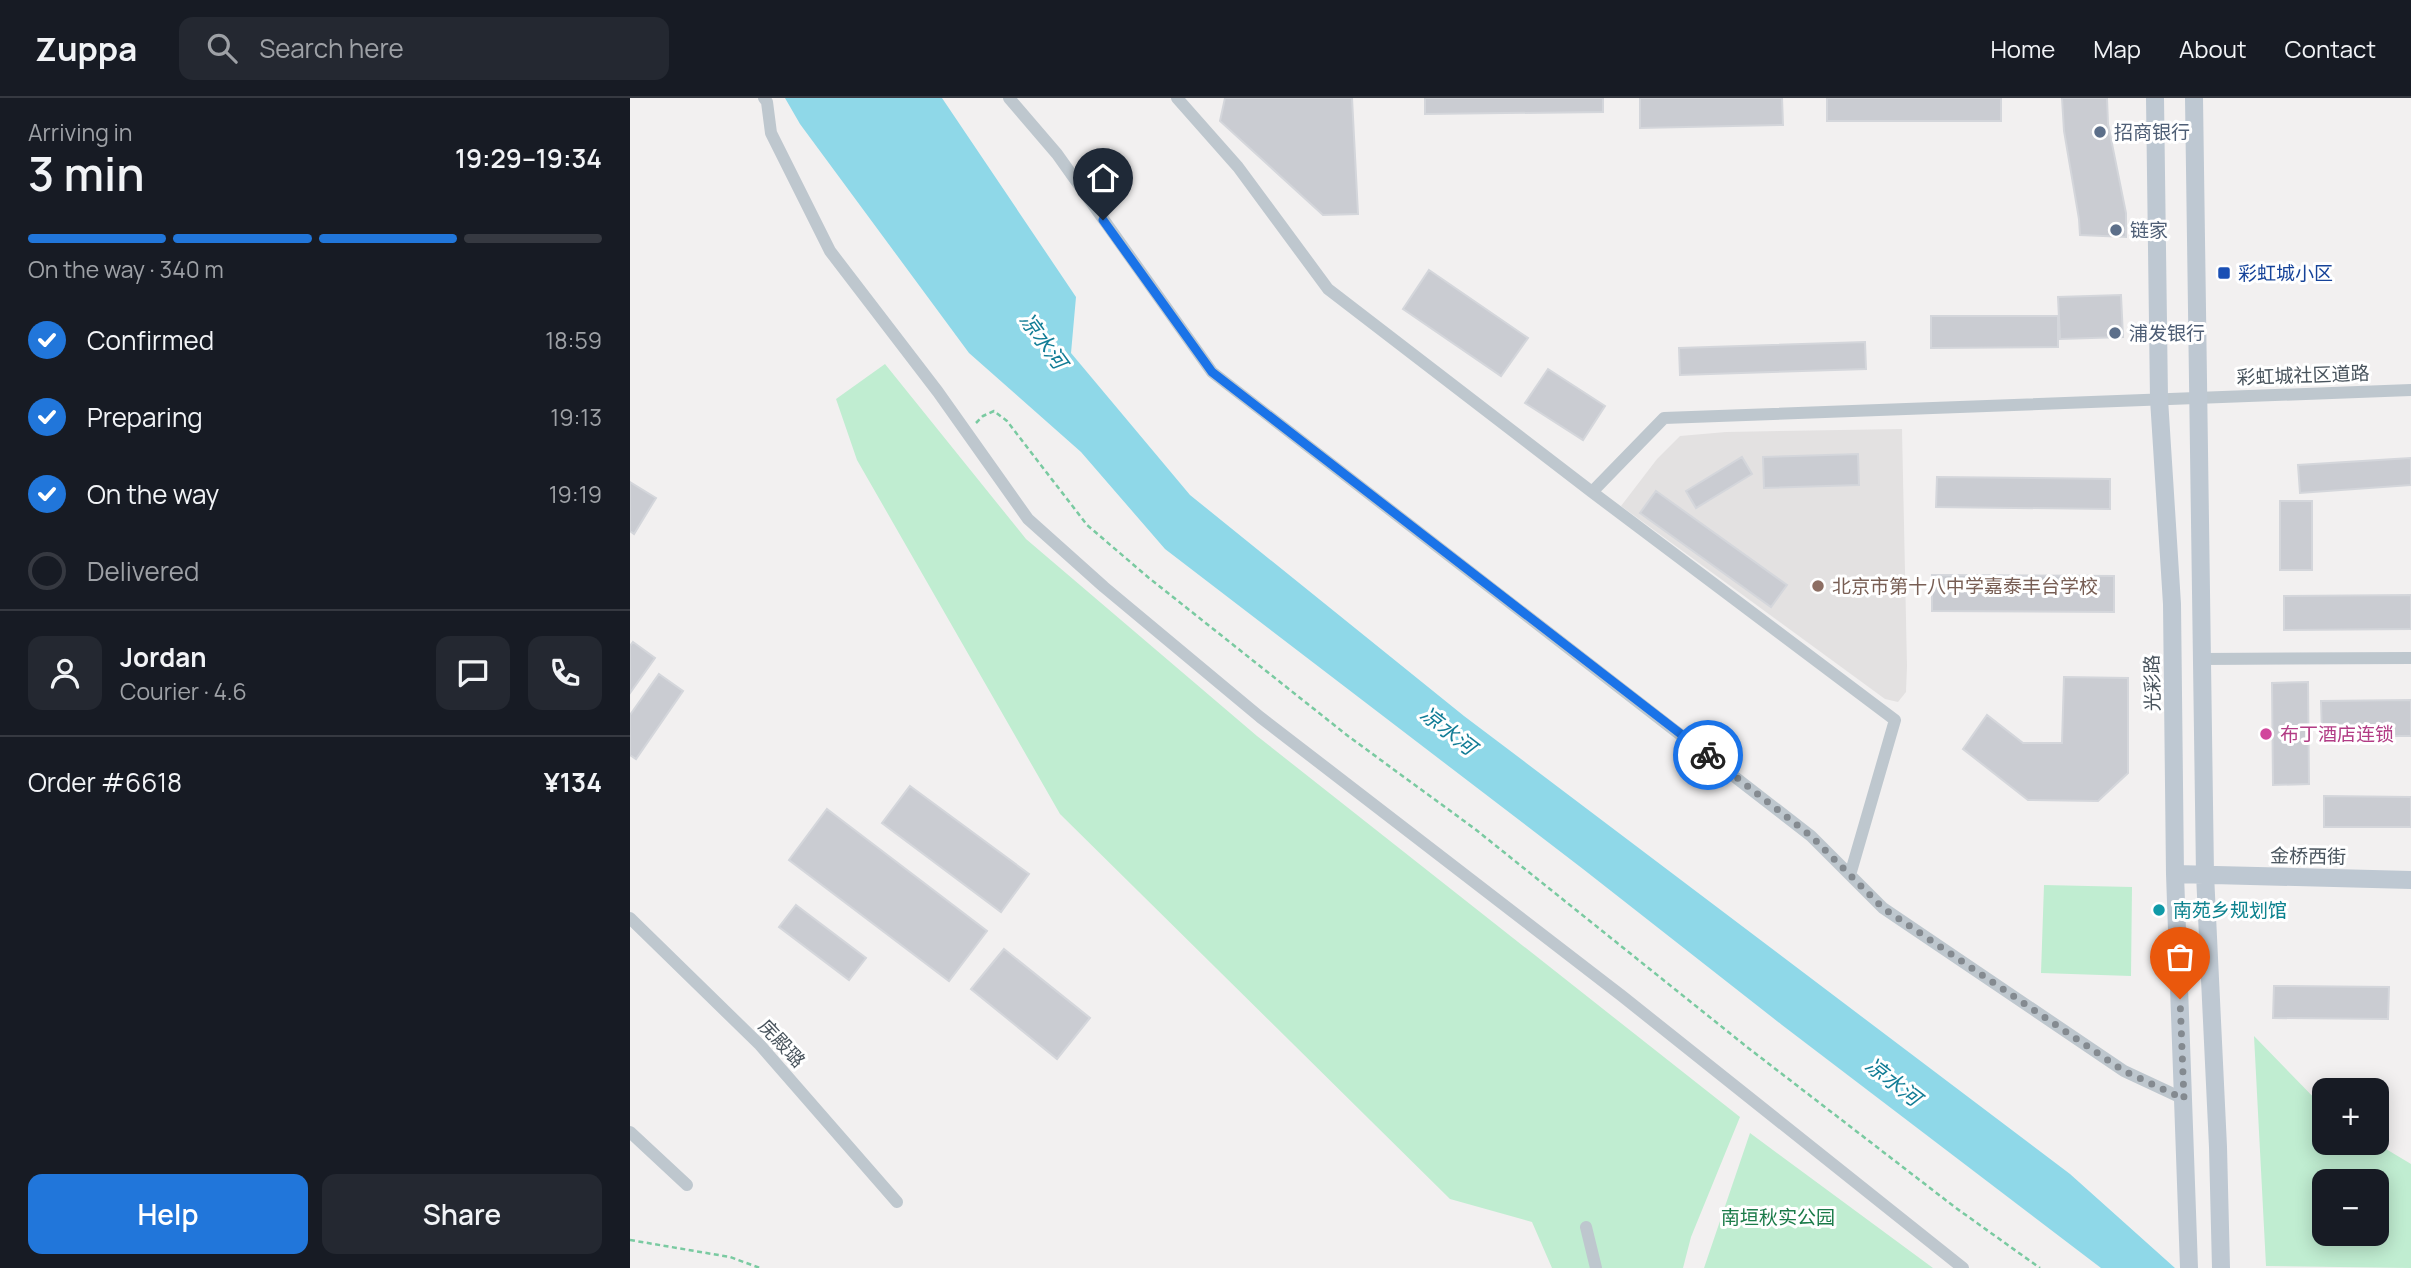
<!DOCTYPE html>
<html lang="en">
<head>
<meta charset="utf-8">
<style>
	body { margin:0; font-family:Manrope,"Noto Sans SC",sans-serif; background:#242831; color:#f1f3f6; height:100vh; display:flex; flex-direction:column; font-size:26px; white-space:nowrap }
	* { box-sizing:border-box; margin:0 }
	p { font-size:23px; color:#9ea1a6 }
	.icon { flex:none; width:38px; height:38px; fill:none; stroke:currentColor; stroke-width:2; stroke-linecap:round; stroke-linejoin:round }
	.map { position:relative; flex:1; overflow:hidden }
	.side { display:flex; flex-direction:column; background:#171b24; width:630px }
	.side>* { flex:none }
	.tools { position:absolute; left:1682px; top:980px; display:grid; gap:14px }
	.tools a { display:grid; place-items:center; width:77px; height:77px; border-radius:14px; background:#171b24; box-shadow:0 4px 18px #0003; font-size:35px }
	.pin { position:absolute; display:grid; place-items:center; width:60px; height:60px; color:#fff; margin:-72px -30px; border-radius:50% 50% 50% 0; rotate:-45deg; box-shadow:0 0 7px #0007 }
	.pin .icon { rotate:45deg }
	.courier { position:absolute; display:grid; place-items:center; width:70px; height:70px; margin:-35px; border:5px solid #1a73e8; border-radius:50%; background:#fff; color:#222; box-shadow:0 2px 9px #0007 }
	.overview em { font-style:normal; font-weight:600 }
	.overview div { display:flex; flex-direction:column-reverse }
	.overview { display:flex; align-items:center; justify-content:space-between; height:119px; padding:0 28px }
	h1 { font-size:46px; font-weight:600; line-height:52px }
	.bar { display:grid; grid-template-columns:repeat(4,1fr); gap:10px 7px; align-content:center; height:84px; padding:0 28px }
	.bar i { height:9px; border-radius:5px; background:#363941 }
	.bar .on { background:#2176da }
	.bar p { grid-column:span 4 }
	.line { display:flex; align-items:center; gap:18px; padding:0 28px; border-top:2px solid #363941 }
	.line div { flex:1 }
	.round { display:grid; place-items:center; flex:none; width:74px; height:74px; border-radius:14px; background:#242831 }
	ol { padding:0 28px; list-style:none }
	li { display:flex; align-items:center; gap:21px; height:77px }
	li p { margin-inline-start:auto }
	li .icon { padding:7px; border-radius:50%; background:#2176da; color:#fff; stroke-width:4 }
	li:last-child { color:#9ea1a6 }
	li i { width:38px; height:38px; border:4px solid #363941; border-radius:50% }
	.primary-button { display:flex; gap:14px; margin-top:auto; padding:14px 28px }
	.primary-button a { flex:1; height:80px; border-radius:14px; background:#2176da; color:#fff; font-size:28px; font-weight:600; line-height:80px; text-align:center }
	.primary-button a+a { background:#242831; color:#f1f3f6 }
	header { display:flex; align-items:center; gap:42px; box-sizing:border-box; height:98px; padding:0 35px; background:#171b24; border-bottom:2px solid #363941 }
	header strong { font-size:33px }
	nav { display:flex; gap:38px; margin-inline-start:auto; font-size:24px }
	.search { width:490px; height:63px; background:#242831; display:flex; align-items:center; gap:18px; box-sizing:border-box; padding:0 24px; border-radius:14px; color:#9ea1a6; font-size:26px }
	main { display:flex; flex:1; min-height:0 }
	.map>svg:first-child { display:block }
	.education { fill:#e3e1e1 }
	.green { fill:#c0edd1; fill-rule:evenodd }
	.water { fill:#8fd8e8 }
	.building { fill:#caccd2; stroke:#d4d6db; stroke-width:2 }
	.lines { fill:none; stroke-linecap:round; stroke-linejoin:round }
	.path { stroke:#7acaa1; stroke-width:2.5; stroke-dasharray:5 3.5; stroke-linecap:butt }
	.street { stroke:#bec7ce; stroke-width:12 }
	.secondary { stroke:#bec8d2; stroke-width:18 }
	.done { stroke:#848a90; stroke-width:7; stroke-dasharray:0 12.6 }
	.route { stroke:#1a73e8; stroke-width:9 }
	.service-dot { fill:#5c6f8a; stroke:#fff; stroke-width:2.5 }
	.transit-dot { fill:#1a4fb4; stroke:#fff; stroke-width:2.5 }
	.education-dot { fill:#8d6e63; stroke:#fff; stroke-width:2.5 }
	.hotel-dot { fill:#d1479c; stroke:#fff; stroke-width:2.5 }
	.culture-dot { fill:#0f9aa8; stroke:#fff; stroke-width:2.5 }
	.labels { text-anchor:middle; stroke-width:6; stroke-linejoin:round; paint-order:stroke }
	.service-label { font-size:19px; fill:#4e5e75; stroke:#fff; text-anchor:start }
	.transit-label { font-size:19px; fill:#164399; stroke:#fff; text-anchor:start }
	.street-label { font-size:19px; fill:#48535c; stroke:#fff }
	.education-label { font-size:19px; fill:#785e54; stroke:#fff; text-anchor:start }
	.hotel-label { font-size:19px; fill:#b23c85; stroke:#fff; text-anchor:start }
	.culture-label { font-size:19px; fill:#0d838f; stroke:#fff; text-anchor:start }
	.park-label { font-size:19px; fill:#1b7b49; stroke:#fff }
	.water-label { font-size:21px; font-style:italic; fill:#137d96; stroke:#fff }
</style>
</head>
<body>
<header>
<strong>Zuppa</strong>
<div class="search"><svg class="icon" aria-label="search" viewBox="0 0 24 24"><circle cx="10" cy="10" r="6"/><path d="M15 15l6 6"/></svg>Search here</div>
<nav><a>Home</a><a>Map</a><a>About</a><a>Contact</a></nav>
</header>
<main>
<section class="side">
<div class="overview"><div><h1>3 min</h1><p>Arriving in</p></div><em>19:29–19:34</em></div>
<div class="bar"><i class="on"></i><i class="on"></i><i class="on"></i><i></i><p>On the way · 340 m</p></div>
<ol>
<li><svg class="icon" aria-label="check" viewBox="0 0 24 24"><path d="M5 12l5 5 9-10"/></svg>Confirmed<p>18:59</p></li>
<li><svg class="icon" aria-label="check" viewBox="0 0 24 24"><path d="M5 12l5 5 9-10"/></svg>Preparing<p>19:13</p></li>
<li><svg class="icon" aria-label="check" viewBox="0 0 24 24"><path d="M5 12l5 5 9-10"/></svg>On the way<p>19:19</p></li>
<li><i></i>Delivered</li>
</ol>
<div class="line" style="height:126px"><a class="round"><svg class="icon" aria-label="person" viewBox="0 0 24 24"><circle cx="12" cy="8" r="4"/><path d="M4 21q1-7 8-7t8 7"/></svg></a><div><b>Jordan</b><p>Courier · 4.6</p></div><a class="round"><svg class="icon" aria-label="chat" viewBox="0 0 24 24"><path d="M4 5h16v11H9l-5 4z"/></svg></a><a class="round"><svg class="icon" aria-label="phone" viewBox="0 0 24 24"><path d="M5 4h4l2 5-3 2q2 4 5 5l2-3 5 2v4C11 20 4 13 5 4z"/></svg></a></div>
<div class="line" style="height:91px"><div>Order #6618</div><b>¥134</b></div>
<div class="primary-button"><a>Help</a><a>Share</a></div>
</section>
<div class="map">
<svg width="1781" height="1170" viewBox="0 0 1781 1170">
	<rect width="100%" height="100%" fill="#f2f0f0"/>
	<path class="education" d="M1272 331 1277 568 1276 594 1268 604 1255 601 991 408 1027 361 1050 338 1096 334Z"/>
	<path class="green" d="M255 266 396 441 627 638 1110 1019 1061 1139 1053 1170H922L902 1124 820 1101 430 716 227 362 206 301Z
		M1414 787 1502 789 1501 878 1411 875Z
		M1624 938 1694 1010V1045H1746L1781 1066V1170L1636 1168ZM1694 1083H1746V1136H1694Z
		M1120 1035 1303 1170H1074Z"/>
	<path class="water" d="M155 0H312L446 199 441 255 560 397 834 618 1440 1076 1545 1170H1471L1152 927 953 771 535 451 451 354 339 255 170 26Z"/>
	<path class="building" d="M595 0H722L728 116 693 117 590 23Z
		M795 0H973V14L795 16Z
		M1010 0H1152L1153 27 1010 30Z
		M1197 0H1371V23H1197Z
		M1432 0H1477L1478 26 1496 115V139L1450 137 1449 121 1434 33Z
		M799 172 898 240 871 278 773 211Z
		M1491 197 1493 239 1430 241 1428 199Z
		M1301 218H1428V249L1301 250Z
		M1235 244 1236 271 1050 277 1049 250Z
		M918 271 975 308 953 342 895 305Z
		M1228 356 1229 387 1134 390 1133 359Z
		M1112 359 1122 376 1066 410 1056 393Z
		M1781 360V387L1670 395 1668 367Z
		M1307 379 1480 381V411L1306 409Z
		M0 384 26 400 4 436 0 433Z
		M1026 393 1157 487 1141 509 1010 415Z
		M1650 403H1682V472H1650Z
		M1302 477 1484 478V514L1302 513Z
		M1781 497V531L1654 532V498Z
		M3 544 25 560 0 595V548Z
		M29 576 53 593 6 661 0 657V617Z
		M1434 579 1498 580V675L1468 703 1398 702 1333 651 1357 617 1393 645H1432Z
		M1678 584 1679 686 1643 687 1642 585Z
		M1781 602V638H1692L1691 603Z
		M280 688 399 776 371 814 252 725Z
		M1694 698 1781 699V729H1694Z
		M197 711 357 833 319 883 159 762Z
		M166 807 236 860 219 882 149 829Z
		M374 851 460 920 427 961 341 891Z
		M1644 888 1759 889 1758 921 1643 920Z"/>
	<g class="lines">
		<path class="path" d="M346 325 353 318 364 313 377 323 457 427 519 480 718 638 845 731 1117 949 1326 1110 1410 1170
			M0 1142 100 1159 130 1170"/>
		<path class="street" d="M134 0 137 4 141 35 200 153 308 294 398 421 474 489 630 619 992 898 1333 1170
			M379 0 427 56 582 274 1181 738 1253 810 1494 973 1554 1001
			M547 0 608 69 698 191 962 394 1265 622 1220 777
			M962 394 1034 320 1781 292
			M1571 561 1781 560
			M0 820 130 947 267 1104
			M0 1034 57 1087
			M956 1129 966 1170"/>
		<path class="secondary" d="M1525 0 1529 301 1542 506 1545 776 1559 1170
			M1564 0 1575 776 1588 1049 1591 1170
			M1545 776 1781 782"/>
	</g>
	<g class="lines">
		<path class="done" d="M1078 657 1181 738 1253 810 1494 973 1554 1001 1550 901"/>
		<path class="route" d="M473 122 582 274 1078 657"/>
	</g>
	<g class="service-dot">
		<circle cx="1470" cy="34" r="7"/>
		<circle cx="1486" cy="132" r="7"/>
		<circle cx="1485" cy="235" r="7"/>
	</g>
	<rect class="transit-dot" x="1587" y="168" width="14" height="14" rx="3.5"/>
	<circle class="education-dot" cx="1188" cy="488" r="7"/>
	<circle class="hotel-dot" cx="1636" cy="636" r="7"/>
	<circle class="culture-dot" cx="1529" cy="812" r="7"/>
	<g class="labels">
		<g class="service-label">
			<text x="1484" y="41">招商银行</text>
			<text x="1500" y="139">链家</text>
			<text x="1499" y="242">浦发银行</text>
		</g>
		<g class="transit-label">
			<text x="1608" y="182">彩虹城小区</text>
		</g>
		<g class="street-label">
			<text transform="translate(1673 277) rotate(-2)" y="7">彩虹城社区道路</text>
			<text transform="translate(1522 585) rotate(-91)" y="7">光彩路</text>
			<text transform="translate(1678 758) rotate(1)" y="7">金桥西街</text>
			<text transform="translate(152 945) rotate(47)" y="7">庑殿璐</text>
		</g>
		<g class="education-label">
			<text x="1202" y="495">北京市第十八中学嘉泰丰台学校</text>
		</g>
		<g class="hotel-label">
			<text x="1650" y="643">布丁酒店连锁</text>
		</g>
		<g class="culture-label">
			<text x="1543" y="819">南苑乡规划馆</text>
		</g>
		<g class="park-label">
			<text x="1148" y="1126">南垣秋实公园</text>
		</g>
		<g class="water-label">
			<text transform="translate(413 243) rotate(54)" y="7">凉水河</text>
			<text transform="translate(818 633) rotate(38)" y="7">凉水河</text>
			<text transform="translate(1263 984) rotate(38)" y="7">凉水河</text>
		</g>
	</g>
</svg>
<div class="tools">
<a>+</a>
<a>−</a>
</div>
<div class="pin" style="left:1550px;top:901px;background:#ea580c"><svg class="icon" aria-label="bag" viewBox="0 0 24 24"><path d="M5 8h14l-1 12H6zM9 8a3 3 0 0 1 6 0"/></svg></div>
<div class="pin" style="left:473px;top:122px;background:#1f2937"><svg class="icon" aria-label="home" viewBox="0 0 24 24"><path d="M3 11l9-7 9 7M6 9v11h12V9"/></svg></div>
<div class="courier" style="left:1078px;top:657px"><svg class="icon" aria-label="bike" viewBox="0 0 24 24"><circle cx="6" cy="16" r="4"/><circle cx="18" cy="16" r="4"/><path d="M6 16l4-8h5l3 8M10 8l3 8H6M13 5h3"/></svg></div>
</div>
</main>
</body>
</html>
